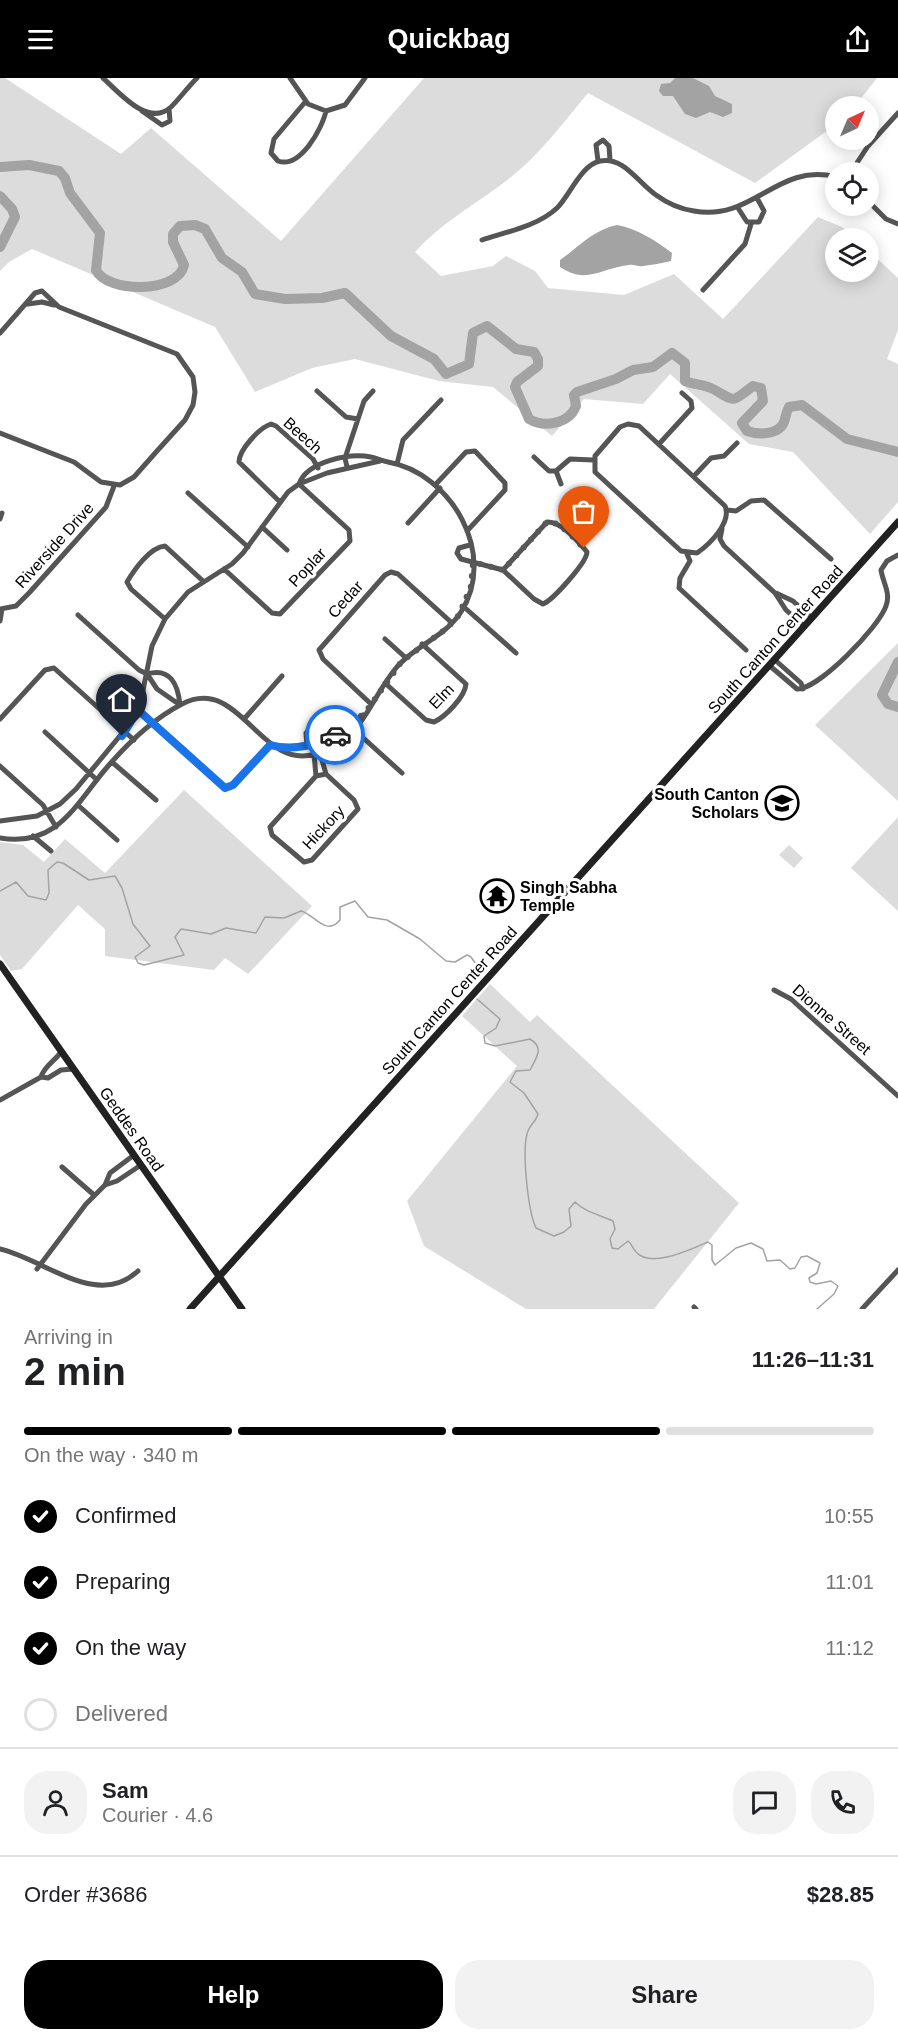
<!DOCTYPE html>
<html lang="en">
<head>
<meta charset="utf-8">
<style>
	body { margin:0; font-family:Arial,sans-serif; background:#f2f2f2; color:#202124; height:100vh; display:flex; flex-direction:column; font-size:22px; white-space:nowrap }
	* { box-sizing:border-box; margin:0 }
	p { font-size:20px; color:#757577 }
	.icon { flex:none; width:33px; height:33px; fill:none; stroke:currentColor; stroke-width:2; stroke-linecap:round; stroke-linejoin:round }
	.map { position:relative; height:1231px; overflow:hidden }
	.side { display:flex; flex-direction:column; background:#fff; flex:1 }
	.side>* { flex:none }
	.needle { width:39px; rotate:44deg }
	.buttons { position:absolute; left:825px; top:18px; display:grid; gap:12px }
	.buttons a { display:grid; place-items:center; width:54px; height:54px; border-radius:50%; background:#fff; box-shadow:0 3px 15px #0003; font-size:30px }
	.pin { position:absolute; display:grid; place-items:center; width:51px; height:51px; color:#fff; margin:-62px -26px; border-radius:50% 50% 50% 0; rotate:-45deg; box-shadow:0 0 6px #0007 }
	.pin .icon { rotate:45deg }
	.courier { position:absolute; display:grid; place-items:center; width:60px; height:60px; margin:-30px; border:4px solid #1a73e8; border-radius:50%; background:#fff; color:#222; box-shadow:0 2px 8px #0007 }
	.summary em { font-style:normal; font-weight:700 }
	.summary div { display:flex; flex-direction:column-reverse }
	.summary { display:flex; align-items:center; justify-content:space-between; height:102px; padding:0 24px }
	h1 { font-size:39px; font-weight:700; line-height:45px }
	.bar { display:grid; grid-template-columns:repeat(4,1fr); gap:9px 6px; align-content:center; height:72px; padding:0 24px }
	.bar i { height:8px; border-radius:4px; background:#e0e0e0 }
	.bar .on { background:#000 }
	.bar p { grid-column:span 4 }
	.line { display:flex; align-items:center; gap:15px; padding:0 24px; border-top:2px solid #e0e0e0 }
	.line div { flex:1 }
	.round { display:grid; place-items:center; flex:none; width:63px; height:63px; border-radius:24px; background:#f2f2f2 }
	ol { padding:0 24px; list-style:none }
	li { display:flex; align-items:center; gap:18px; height:66px }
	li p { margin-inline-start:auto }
	li .icon { padding:6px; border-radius:50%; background:#000; color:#fff; stroke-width:4 }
	li:last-child { color:#757577 }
	li i { width:33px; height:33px; border:3px solid #e0e0e0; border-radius:50% }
	.button { display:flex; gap:12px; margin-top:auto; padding:12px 24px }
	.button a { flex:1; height:69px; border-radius:24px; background:#000; color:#fff; font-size:24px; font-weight:700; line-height:69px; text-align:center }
	.button a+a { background:#f2f2f2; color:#202124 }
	header { display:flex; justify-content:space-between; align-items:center; height:78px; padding:0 24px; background:#000; color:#fff; font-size:27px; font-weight:700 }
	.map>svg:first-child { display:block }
	.green { fill:#dcdcdc }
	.water { fill:#a3a3a3 }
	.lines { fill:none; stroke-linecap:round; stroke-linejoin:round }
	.stream { stroke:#a3a3a3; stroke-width:1.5 }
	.river { stroke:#a3a3a3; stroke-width:10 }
	.minor { stroke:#555; stroke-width:5 }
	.secondary { stroke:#222; stroke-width:7 }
	.done { stroke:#595959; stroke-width:6; stroke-dasharray:0 10.8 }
	.route { stroke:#1a73e8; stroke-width:8 }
	.labels { text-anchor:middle; stroke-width:6; stroke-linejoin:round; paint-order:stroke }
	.street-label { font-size:16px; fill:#000; stroke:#fff }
	.poi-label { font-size:16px; font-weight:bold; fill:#000; stroke:#fff; text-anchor:end }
</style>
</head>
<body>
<header><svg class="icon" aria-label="menu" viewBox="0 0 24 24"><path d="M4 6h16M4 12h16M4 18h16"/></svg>Quickbag<svg class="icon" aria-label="share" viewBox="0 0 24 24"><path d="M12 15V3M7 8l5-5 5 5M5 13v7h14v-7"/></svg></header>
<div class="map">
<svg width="898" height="1231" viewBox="0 0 898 1231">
	<rect width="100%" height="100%" fill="#fff"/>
	<path class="green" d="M0 0H5L121 76 151 50 281 163 424 0H877L855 28H836L835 47 755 105 588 15C563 45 537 80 506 103 472 129 445 142 415 174L441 198 493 188 506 178 535 193 548 210 624 217 674 196 723 241 818 139 842 149 855 160H836V194H868L869 173 898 200V252L887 281 898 286V424L870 456 793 374 749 366 670 296 643 326 584 321 552 358 493 309 439 303 355 281 312 290 255 314 215 249 32 171 9 184 0 193Z
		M898 565V723L815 647Z
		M184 712 312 828 248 896 225 880 214 892 105 878V851L78 827 22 891 11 893 0 877V764L23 767 44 784 65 761 105 795Z
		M898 739V833L851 790Z
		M789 767 803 780 794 790 779 777Z
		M490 906 530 944 537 937 739 1125 654 1231H526L424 1168 407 1123 517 988 462 938Z"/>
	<path class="water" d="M675 0H693L709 8 715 18 732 26V35L723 39 710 34 696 40 685 36 673 18H663L659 13 661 6 670 5Z
		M617 147C638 151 655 162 672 175L671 183C662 185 652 187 643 188 638 189 634 186 629 187 601 190 587 207 560 189V182C580 168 593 152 617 147Z"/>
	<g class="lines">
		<path class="stream" d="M0 813 16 804 28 818 46 822 49 815 48 792 57 784 63 785 89 802 115 798 122 810 133 846 150 868 135 879 138 885 144 887 184 877 175 859 181 851 211 856 226 850 256 855 265 839 284 840 301 833C314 836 326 859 340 842V829L355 823 368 839 387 842 420 861 446 883 455 884 467 877 471 879 478 889 467 908 468 912
			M477 921 500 941 496 950 484 958 485 965 495 968 530 961C545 970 536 980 530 992L516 993 510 1004 524 1015 538 1036C536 1044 529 1047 527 1056 522 1075 528 1133 536 1150L554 1158 564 1154 571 1148 569 1131 575 1124C585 1134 600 1137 613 1143L615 1151 610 1161 612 1170 618 1171 628 1163C632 1166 633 1171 636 1174 651 1191 691 1171 708 1164L712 1167V1182L715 1187 736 1170 751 1165 763 1171 767 1183 780 1182 790 1191 795 1190 801 1179 807 1178 820 1185 817 1195 809 1200 810 1204 816 1206 831 1203 838 1208 834 1216 817 1231"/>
		<path class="river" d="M0 89 29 87 59 93 65 100 70 115 100 155 96 192C107 215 178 216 184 187L173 164V156L180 148 195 147 205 151 222 180 242 194 255 216 285 221 322 220 345 215 391 258 434 281 446 296 469 286 473 255 487 248 516 271 534 274 538 281V288L517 304 515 309 529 341C544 350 569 346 576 328L574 317 577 314 616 301 633 292 653 289 672 275 685 285V303C694 307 704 306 713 311 737 324 730 325 753 308L761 310 763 323 742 345 747 353C758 357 779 357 784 344 786 339 786 334 789 329L802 327 847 361 898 374
			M0 118 12 131 15 139 0 169
			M898 584 882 617 888 626 898 629"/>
		<path class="minor" d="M103 0C119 14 148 50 171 29 180 20 188 9 197 0
			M290 0 308 26 326 33 345 27 365 0
			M306 23 274 61 271 75 278 83C300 91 322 51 326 33
			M142 33 162 47 170 43 169 31
			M598 83 596 67 603 62 609 68 610 82
			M851 94 868 68 898 35
			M868 123 886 141 898 146
			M738 130 747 144H759L764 133 757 120
			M482 162C506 154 538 148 557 130 570 117 581 87 600 83 624 78 638 105 656 117 667 125 680 131 694 133 753 144 777 84 836 99
			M703 212 745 166 751 146
			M28 226 42 224 54 227
			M0 255 35 215 42 213 59 229 177 276 193 299 195 314 193 327 185 342 157 373 134 399 120 407 101 404 74 384 0 355
			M317 313 346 339 358 341
			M628 346 639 348 725 428C732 444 710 466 697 475L681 473 595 394V378L620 349Z
			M659 366 692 330 691 323 682 315
			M534 379 549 393H556
			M397 386 403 362 441 322
			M347 389 345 380 364 323 373 313
			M556 393 570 381 593 382
			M556 393 561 406
			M694 398 711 380 724 378 737 365
			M436 406 466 374 475 373 505 405V412L467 453
			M188 415 248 469
			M279 423 239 384C239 372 259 350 271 346L276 348 313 381 318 390
			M727 432 736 433 751 423 764 422 831 481
			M0 441 2 435
			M408 445 440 410
			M262 449 287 472
			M722 451 720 461 724 468 775 515 786 532 804 548
			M470 467 459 470 457 475 461 481 503 492 534 521 543 526C553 522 587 484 587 474 578 463 561 443 547 444L503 492
			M687 476 690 483 680 500 679 510 746 572
			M224 491 272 535 280 536 350 463 349 452 299 406
			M776 515 793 523 812 540
			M464 529 516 575
			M0 531 16 528 29 515 106 429 114 408
			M78 537 139 592 147 596
			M165 541 131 511 127 504C134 492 150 469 165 468L203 503
			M0 543 2 531
			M385 561 406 580
			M775 582 801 605 803 611
			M770 588 797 611C818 612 879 549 886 528 891 515 883 505 881 492L887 483 898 477
			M147 596C170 589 178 606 180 627
			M147 596 157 611 180 627
			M385 605 426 642 434 644C445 639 465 619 466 606L422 566
			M371 626 323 581 319 572 385 497 391 494 398 496 452 545
			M138 632 225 710 233 707 270 667
			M245 640 282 598
			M0 641 45 592 54 590 134 662
			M45 654 97 702
			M353 655 360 657 402 695
			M307 668 306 655 311 650 319 653 322 664
			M281 670 322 664 363 637
			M320 675 326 696
			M314 676 316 698 270 749 272 757 304 784 312 782 358 731 354 722 326 696 316 698
			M112 684 156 722
			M0 688 43 727 56 749
			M79 728 117 762
			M0 743 37 738 60 726 76 711 133 642 142 617 152 568 165 541 188 514 232 486 243 475 288 414 299 406 327 395 380 383
			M33 758 51 773
			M0 760C59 770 77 723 109 687 129 664 155 640 182 626 239 596 260 693 315 676 365 660 366 627 396 590 414 568 445 559 461 534 498 476 451 395 388 384 382 383 377 380 371 379 350 375 307 383 299 406
			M774 912 791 921 898 1018
			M61 974C55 983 44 988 41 999L48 1000 61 992 73 991
			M0 1022 41 999
			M134 1077 110 1095 105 1107 117 1103 141 1087
			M62 1089 94 1117
			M0 1171C46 1182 97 1231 138 1193
			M37 1191 86 1126 105 1107
			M694 1229 696 1231
			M862 1231 898 1192"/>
		<path class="secondary" d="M0 886 242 1231
			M190 1231 898 444"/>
	</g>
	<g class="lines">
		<path class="done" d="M335 657 365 635 402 583 446 551 459 537 471 508 473 484 503 492 547 444C561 443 574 461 584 470"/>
		<path class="route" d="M122 658 138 632 225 710 233 707 270 667C291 673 316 668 335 657"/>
	</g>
	<defs>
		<g id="school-ring" transform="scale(1.725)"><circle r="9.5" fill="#fff" stroke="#000" stroke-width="1.5"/><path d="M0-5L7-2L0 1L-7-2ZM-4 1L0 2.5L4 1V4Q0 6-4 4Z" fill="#000"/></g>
		<g id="temple-ring" transform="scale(1.725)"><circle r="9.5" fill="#fff" stroke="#000" stroke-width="1.5"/><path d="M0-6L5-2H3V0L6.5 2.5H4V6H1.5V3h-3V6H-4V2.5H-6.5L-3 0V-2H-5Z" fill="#000"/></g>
	</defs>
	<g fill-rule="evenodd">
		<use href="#school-ring" x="782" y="725"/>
		<use href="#temple-ring" x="497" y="818"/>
	</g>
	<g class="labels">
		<g class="street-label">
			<text transform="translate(303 357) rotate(42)" y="6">Beech</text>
			<text transform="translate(54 467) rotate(-48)" y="6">Riverside Drive</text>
			<text transform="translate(307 489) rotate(-47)" y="6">Poplar</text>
			<text transform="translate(345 521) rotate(-48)" y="6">Cedar</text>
			<text transform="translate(775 561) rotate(-48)" y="6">South Canton Center Road</text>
			<text transform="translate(441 618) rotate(-46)" y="6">Elm</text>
			<text transform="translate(323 749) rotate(-47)" y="6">Hickory</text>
			<text transform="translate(449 922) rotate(-48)" y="6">South Canton Center Road</text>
			<text transform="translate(832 941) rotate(41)" y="6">Dionne Street</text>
			<text transform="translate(132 1051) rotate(55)" y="6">Geddes Road</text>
		</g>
		<g class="poi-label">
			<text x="759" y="722">South Canton<tspan x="759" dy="18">Scholars</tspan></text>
			<text x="520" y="815" text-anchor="start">Singh Sabha<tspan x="520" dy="18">Temple</tspan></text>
		</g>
	</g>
</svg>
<div class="buttons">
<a><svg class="needle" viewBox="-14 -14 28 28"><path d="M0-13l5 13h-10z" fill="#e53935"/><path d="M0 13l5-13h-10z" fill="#757577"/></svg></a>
<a><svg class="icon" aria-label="locate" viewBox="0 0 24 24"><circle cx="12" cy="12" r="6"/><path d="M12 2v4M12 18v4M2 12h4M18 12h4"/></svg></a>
<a><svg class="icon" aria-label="layers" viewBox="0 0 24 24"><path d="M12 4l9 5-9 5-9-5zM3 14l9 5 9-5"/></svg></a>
</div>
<div class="pin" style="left:584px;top:470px;background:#ea580c"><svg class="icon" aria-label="bag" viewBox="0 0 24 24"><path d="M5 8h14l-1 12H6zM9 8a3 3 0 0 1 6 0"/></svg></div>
<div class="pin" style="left:122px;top:658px;background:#1f2937"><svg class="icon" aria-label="home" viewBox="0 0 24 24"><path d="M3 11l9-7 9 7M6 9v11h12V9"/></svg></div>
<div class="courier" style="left:335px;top:657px"><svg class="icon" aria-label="car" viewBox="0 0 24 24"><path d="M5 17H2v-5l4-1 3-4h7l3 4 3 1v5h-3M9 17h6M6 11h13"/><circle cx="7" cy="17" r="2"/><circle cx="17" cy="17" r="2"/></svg></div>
</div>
<section class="side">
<div class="summary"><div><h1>2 min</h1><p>Arriving in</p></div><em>11:26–11:31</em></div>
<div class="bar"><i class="on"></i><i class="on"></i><i class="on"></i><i></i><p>On the way · 340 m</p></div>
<ol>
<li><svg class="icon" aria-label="check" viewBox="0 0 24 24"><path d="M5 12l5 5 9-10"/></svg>Confirmed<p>10:55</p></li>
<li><svg class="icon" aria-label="check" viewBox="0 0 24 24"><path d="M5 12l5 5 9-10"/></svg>Preparing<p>11:01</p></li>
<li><svg class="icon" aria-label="check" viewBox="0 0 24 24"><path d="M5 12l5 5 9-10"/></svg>On the way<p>11:12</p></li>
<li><i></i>Delivered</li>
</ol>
<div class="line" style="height:108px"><a class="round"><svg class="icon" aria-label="person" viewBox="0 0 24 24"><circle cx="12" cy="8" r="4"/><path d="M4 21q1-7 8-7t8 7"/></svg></a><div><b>Sam</b><p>Courier · 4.6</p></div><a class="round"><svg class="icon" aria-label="chat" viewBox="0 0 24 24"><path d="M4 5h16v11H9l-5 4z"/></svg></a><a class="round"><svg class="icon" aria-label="phone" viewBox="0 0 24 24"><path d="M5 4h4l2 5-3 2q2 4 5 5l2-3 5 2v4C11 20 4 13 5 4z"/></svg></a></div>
<div class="line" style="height:78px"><div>Order #3686</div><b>$28.85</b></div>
<div class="button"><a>Help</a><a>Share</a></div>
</section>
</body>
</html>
